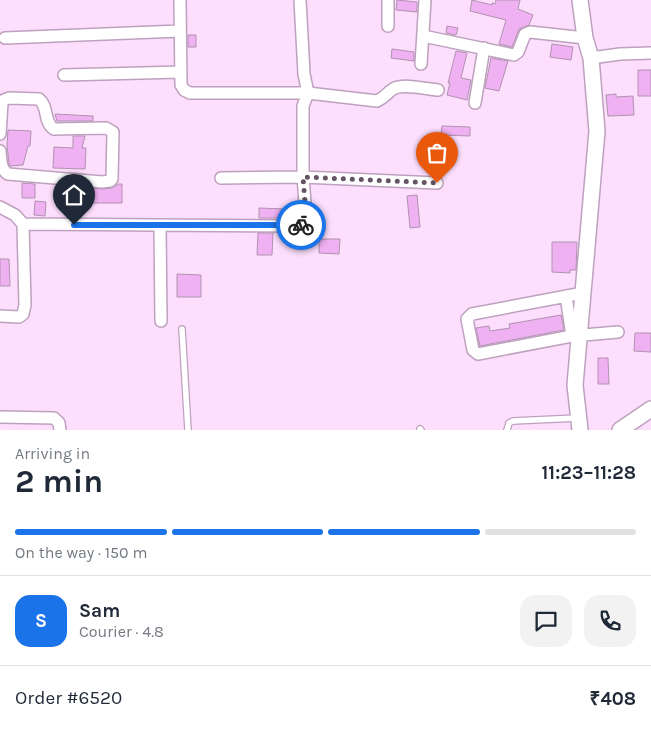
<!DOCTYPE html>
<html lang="en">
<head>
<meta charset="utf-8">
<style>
	body { margin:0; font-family:Karla,sans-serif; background:#f2f2f3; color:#1f2937; height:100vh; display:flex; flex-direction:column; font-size:19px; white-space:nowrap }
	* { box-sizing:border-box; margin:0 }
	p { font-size:16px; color:#747a83 }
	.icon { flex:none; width:28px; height:28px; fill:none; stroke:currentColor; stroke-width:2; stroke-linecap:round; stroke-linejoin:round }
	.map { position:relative; height:430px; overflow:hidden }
	.sheet { display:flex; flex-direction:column; background:#fff; flex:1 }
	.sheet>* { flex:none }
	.pin { position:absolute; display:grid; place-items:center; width:42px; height:42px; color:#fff; margin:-51px -21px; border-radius:50% 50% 50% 0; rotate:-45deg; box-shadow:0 0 5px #0007 }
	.pin .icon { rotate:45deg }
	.courier { position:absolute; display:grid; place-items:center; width:50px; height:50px; margin:-25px; border:4px solid #1a73e8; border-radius:50%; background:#fff; color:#222; box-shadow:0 1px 6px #0007 }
	.overview em { font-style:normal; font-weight:700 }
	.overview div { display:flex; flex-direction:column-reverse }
	.overview { display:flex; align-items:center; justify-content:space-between; height:85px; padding:0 15px }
	h1 { font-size:32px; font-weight:700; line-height:38px }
	.bar { display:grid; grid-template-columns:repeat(4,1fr); gap:8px 5px; align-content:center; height:60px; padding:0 15px }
	.bar i { height:6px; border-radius:4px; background:#e0e1e3 }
	.bar .current { background:#1a73e8 }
	.bar p { grid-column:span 4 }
	.line { display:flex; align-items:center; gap:12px; padding:0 15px; border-top:1px solid #e0e1e3 }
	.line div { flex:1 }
	.round { display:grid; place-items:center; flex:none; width:52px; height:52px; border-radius:15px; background:#f2f2f3 }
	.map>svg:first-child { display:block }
	.building { fill:#efb1f1; stroke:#af93b0 }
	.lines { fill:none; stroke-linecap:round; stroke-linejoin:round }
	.lane-casing { stroke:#bda1be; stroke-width:8 }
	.street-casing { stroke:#bda1be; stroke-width:14 }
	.secondary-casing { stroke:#bda1be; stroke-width:18 }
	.lane { stroke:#fff; stroke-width:5.5 }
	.street { stroke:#fff; stroke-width:11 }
	.secondary { stroke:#fff; stroke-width:15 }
	.done { stroke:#655465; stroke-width:5; stroke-dasharray:0 9 }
	.route { stroke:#1a73e8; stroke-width:6 }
</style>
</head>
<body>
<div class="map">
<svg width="651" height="430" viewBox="0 0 651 430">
	<rect width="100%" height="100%" fill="#fddffd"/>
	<path class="building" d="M397 0 417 2V12L396 10Z
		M472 0 492 5V3L495 4 496 0H520L518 9 533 15 529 25 519 29 512 47 499 44 506 20 470 11Z
		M447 26 458 28 456 35 446 33Z
		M188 35H196V47H188Z
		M552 44 573 47 571 60 550 57Z
		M392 49 414 52V61L391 58Z
		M456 51 467 53 461 78 471 80 467 100 447 95 450 83H448Z
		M491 58 508 61 499 91 485 88Z
		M638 70H651V96H638Z
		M616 94V97L633 96 634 115 608 116 606 95Z
		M55 114 93 116V121H57Z
		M442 126 470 127V136L441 135Z
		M8 130 31 131 30 146H28L23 165 10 166 9 164 7 145Z
		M73 136H85L82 148H86L85 169 53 168 54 147 73 148Z
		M22 183 35 184V198H22Z
		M118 184H122V203H77V187L103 189 112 188Z
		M417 195 420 227 410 228 407 196Z
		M35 201 46 202 45 216 34 215Z
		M285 207 298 208 297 218H259V208L285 209Z
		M258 233H273L272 255H257Z
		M319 239H340L339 254 319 253Z
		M552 242H577L576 270H570V273L552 272Z
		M0 259H9L10 286H0Z
		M177 274 201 275V297H177Z
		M561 315 564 330 480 346 476 328 489 326 490 331 510 328 509 324Z
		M635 333H651V352L634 351Z
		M598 358H608L609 384H598Z"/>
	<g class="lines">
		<g class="lane-casing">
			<path id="lane" d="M182 329 188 430
				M420 429 421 430
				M507 430 509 423 513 421 577 418"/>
		</g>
		<g class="street-casing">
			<path id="street" d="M180 0 181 85 184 90 190 93H308L377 101C384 98 387 93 393 89 402 83 427 89 438 90
				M388 26V0
				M423 36 514 55 518 52 525 34 530 32 585 38
				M5 38 180 31
				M591 58 620 54 651 53
				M421 64 425 0
				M64 75 181 72
				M475 103 484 48
				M0 134 2 103 4 100 9 98 39 99C49 107 43 122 54 129L106 128 113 132 112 179 110 181 102 182 8 174C0 169 1 159 0 151
				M221 178 303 177 437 183
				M0 207 15 215 23 224
				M160 226 161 321
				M583 293 472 314 467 319 473 350 478 354 572 336 618 332
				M566 296 572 336
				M0 316 19 317 23 314 25 305 23 224 300 226 303 224 306 216 303 177V106L308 93 304 74 300 0
				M0 417 54 418 59 423 60 430"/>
		</g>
		<g class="secondary-casing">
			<path id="secondary" d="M580 430 575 385 597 131 591 58 585 38 580 0
				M620 430 651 409"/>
		</g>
		<use href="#lane" class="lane"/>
		<use href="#street" class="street"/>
		<use href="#secondary" class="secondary"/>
	</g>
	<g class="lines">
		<path class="done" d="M301 225 305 220 306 216 303 177 437 183"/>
		<path class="route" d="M74 225H301"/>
	</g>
</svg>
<div class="pin" style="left:437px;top:183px;background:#ea580c"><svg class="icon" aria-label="bag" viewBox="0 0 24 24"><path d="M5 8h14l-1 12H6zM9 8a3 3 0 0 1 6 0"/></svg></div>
<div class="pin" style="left:74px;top:225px;background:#1f2937"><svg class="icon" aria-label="home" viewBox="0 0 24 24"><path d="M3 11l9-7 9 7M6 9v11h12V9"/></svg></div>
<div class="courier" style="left:301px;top:225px"><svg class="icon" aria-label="bike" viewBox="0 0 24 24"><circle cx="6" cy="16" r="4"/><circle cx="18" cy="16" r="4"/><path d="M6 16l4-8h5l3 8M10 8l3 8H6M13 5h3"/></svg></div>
</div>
<section class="sheet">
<div class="overview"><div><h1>2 min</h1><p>Arriving in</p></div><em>11:23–11:28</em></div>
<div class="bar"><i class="current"></i><i class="current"></i><i class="current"></i><i></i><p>On the way · 150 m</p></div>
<div class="line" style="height:90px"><b class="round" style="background:#1a73e8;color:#fff">S</b><div><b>Sam</b><p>Courier · 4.8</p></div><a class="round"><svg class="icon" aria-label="chat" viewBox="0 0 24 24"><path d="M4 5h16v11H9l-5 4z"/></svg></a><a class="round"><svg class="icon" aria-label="phone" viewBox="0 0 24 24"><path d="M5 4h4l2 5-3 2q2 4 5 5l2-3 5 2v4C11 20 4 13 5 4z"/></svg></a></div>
<div class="line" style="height:65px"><div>Order #6520</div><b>₹408</b></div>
</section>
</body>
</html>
